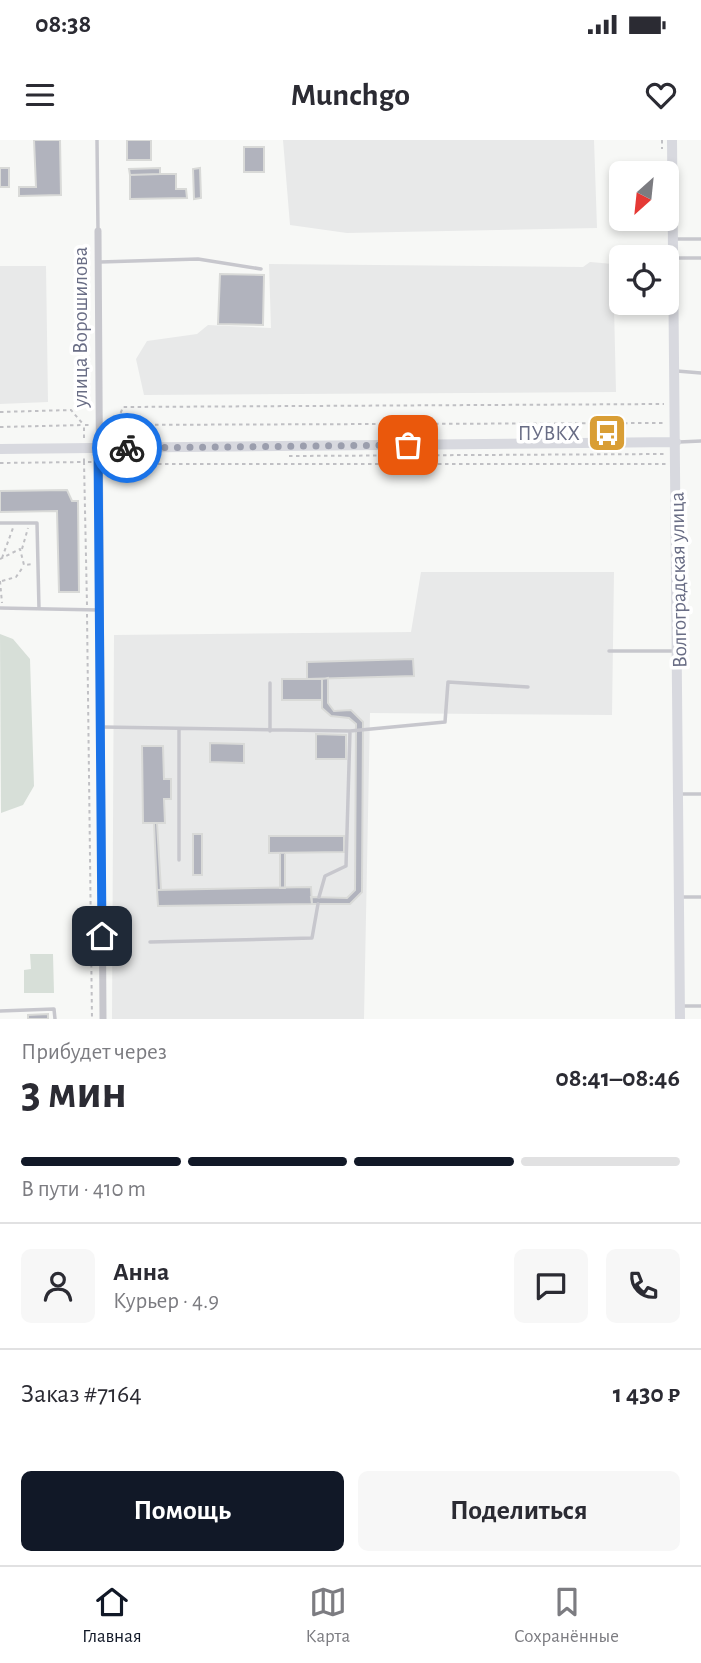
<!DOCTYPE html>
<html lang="ru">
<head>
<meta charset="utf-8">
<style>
	body { margin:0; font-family:"Alegreya Sans",sans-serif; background:#f7f7f7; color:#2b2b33; height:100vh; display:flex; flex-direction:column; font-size:26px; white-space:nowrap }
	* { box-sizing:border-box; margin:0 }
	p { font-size:23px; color:#7c7c81 }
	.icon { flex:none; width:38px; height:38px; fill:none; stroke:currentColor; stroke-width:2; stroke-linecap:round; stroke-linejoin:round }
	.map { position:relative; height:879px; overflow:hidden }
	.side { display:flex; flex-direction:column; background:#fff; flex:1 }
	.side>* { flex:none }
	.needle { width:46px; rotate:207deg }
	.controls { position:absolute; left:609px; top:21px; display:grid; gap:14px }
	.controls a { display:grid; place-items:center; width:70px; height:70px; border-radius:10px; background:#fff; box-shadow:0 4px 10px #0003; font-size:35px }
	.pin { position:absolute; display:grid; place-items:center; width:60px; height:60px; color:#fff; margin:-30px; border-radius:14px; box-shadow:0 4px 10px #0006 }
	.courier { position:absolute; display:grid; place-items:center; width:70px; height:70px; margin:-35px; border:5px solid #1a73e8; border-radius:50%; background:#fff; color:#222; box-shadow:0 2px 9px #0007 }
	.summary em { font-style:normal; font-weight:700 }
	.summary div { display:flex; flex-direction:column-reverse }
	.summary { display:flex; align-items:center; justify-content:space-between; height:119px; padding:0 21px }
	h1 { font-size:46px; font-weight:700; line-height:52px }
	.bar { display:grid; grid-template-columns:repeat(4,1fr); gap:10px 7px; align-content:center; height:84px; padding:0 21px }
	.bar i { height:9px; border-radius:5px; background:#e1e1e2 }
	.bar .active { background:#111827 }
	.bar p { grid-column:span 4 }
	.line { display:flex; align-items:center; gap:18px; padding:0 21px; border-top:2px solid #e1e1e2 }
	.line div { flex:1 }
	.round { display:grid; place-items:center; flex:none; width:74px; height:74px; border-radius:10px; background:#f7f7f7 }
	.primary-button { display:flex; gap:14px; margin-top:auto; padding:14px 21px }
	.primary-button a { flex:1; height:80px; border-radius:10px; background:#111827; color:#fff; font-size:28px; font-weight:700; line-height:80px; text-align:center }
	.primary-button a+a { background:#f7f7f7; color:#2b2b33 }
	.status { display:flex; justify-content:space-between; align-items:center; height:49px; padding:0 35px; background:#fff; direction:ltr }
	.status svg { height:19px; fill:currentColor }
	header { display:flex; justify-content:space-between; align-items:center; height:91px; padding:0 21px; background:#fff; font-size:32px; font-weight:700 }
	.tab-bar { display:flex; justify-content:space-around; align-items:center; height:98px; border-top:2px solid #e1e1e2; background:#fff; font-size:19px; color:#7c7c81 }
	.tab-bar a { display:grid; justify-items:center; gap:4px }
	.tab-bar .active { color:#111827 }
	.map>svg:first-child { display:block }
	.built { fill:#e8e9e9 }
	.green { fill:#d7dfd8 }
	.building { fill:#b1b3bd; stroke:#d9dad8; stroke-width:2 }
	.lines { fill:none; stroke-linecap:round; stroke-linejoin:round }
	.path { stroke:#c0c0c4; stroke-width:2; stroke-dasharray:3.5 3.5; stroke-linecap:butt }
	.lane { stroke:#c7c7cd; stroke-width:3.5 }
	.street { stroke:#c7c7cd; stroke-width:7 }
	.secondary { stroke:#d8d9df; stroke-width:10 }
	.done { stroke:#9b9ead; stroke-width:7; stroke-dasharray:0 12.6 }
	.route { stroke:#1a73e8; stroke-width:9 }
	.labels { text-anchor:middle; stroke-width:7; stroke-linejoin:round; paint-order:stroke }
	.street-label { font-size:21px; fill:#696d85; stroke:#fff }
	.poi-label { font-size:21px; fill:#696d85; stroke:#fff; text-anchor:end }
</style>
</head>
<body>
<div class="status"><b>08:38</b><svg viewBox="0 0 49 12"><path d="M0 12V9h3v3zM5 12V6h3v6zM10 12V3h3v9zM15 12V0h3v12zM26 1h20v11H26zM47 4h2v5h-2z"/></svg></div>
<header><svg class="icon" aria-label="menu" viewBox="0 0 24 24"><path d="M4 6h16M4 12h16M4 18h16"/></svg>Munchgo<svg class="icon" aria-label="heart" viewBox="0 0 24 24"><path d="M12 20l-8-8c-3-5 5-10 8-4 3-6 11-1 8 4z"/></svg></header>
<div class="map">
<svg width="701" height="879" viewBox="0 0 701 879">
	<rect width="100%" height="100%" fill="#f7f8f6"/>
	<path class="built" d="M283 0H594L597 88 347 93 290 85Z
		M590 122 613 124 616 252 144 255 136 219 147 201 197 194 208 185 271 188 269 124 583 127Z
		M0 126H46L48 262 0 264Z
		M421 432H614L612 575 370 573 364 879H112L114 495 411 492Z"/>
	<path class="green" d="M0 494 13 499 30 519 34 646 23 665 1 673Z
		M30 814H53L54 853H24V830L31 829Z"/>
	<path class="building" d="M34 0H60L61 55 19 56V47H36Z
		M127 0H151V20H127Z
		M244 7H264V32H244Z
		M0 28H9V47H0Z
		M160 28V34L130 35 129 29Z
		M200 28 201 58 194 59 193 29Z
		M160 34H176V49H186L187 58 130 59V35Z
		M220 134 264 135 263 185 218 184Z
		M67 350 72 361H78L79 452H59L57 371 0 372V351Z
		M413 519 414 536 307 539V522Z
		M328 538V563L334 571 351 570 363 582 362 752 350 764H312L311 757 347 758 355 750 356 584 349 578 331 576 322 568V539Z
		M282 539H322V560H282Z
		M316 594 346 595V619H316Z
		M210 603 244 604V623L210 622Z
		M142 606H163L164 639H171V659H164L165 683H143Z
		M154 683H157L161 750H157Z
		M193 694H202V735H193Z
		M269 696H344V712L269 713Z
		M280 713H285V748H280Z
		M311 747 312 764 158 766 157 750Z
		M48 874V879H28V875Z"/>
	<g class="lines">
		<path class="path" d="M662 0V9
			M0 272 71 270 83 284
			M106 285 664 283
			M0 287 83 285
			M84 298V285H90
			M115 300 116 285 123 267 664 264
			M289 316 664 314
			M0 323 84 322V317
			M109 324H666
			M22 409 28 388
			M2 418 13 388
			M0 419 20 409 24 425 34 424
			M0 441 2 463
			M2 441 16 437 23 427
			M87 465 84 322H93
			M87 474 92 879"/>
		<path class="lane" d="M97 0 98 91
			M676 99H701
			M676 118H701
			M100 122 198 119 261 129
			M677 231 701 233
			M679 302 701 301
			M0 383H37L39 469
			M0 468 99 470
			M609 511H673
			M102 587 350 591 346 726 325 736 319 757
			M270 591V543
			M350 591 445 582 448 542 528 547
			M679 654H701
			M179 720V590
			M682 757H701
			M150 802 312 798 318 764
			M682 866H701
			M0 871 54 869 55 879"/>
		<path class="street" d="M98 91 103 879"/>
		<path class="secondary" d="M672 0 680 879
			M0 309 676 302"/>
	</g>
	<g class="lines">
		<path class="done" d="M127 308 408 305"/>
		<path class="route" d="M102 796 98 308H127"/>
	</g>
	<defs>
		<g id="bus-square" transform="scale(2.0125)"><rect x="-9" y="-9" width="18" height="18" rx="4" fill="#d99e35" stroke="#fff"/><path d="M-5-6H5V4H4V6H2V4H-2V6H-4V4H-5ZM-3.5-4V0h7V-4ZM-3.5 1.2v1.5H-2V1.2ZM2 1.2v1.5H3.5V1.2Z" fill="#fff"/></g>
	</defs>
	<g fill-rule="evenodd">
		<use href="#bus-square" x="607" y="293"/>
	</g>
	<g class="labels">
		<g class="street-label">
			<text transform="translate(80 187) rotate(-90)" y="7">улица Ворошилова</text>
			<text transform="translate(678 440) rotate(-91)" y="7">Волгоградская улица</text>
		</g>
		<g class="poi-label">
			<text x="580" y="300">ПУВКХ</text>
		</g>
	</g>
</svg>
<div class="controls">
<a><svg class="needle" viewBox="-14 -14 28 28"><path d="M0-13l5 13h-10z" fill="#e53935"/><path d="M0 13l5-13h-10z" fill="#7c7c81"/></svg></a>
<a><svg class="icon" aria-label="locate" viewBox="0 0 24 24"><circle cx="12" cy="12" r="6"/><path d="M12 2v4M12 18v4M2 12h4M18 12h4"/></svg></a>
</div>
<div class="pin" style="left:408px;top:305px;background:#ea580c"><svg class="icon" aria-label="bag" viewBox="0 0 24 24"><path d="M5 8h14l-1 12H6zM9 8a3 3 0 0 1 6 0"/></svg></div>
<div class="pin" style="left:102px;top:796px;background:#1f2937"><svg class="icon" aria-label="home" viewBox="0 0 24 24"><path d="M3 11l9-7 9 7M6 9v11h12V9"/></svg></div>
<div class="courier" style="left:127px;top:308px"><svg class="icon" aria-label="bike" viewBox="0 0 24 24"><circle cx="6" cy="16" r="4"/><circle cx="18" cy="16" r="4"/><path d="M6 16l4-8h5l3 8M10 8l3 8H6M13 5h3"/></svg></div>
</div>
<section class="side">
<div class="summary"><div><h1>3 мин</h1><p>Прибудет через</p></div><em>08:41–08:46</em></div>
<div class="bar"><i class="active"></i><i class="active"></i><i class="active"></i><i></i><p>В пути · 410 m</p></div>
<div class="line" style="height:126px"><a class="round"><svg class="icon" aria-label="person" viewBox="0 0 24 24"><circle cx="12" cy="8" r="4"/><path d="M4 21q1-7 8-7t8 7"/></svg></a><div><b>Анна</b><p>Курьер · 4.9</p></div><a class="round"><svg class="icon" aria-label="chat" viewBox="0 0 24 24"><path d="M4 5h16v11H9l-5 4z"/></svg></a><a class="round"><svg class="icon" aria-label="phone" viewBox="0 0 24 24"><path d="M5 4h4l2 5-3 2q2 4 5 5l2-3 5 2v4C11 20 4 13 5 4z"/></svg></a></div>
<div class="line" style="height:91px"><div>Заказ #7164</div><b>1 430 ₽</b></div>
<div class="primary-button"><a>Помощь</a><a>Поделиться</a></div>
</section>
<nav class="tab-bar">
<a class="active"><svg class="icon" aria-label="home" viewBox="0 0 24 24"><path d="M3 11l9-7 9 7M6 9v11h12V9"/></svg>Главная</a>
<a><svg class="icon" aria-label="map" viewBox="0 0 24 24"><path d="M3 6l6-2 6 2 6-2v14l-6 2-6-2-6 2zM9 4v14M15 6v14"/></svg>Карта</a>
<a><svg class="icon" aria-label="saved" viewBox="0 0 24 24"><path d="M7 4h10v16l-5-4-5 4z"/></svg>Сохранённые</a>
</nav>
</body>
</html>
